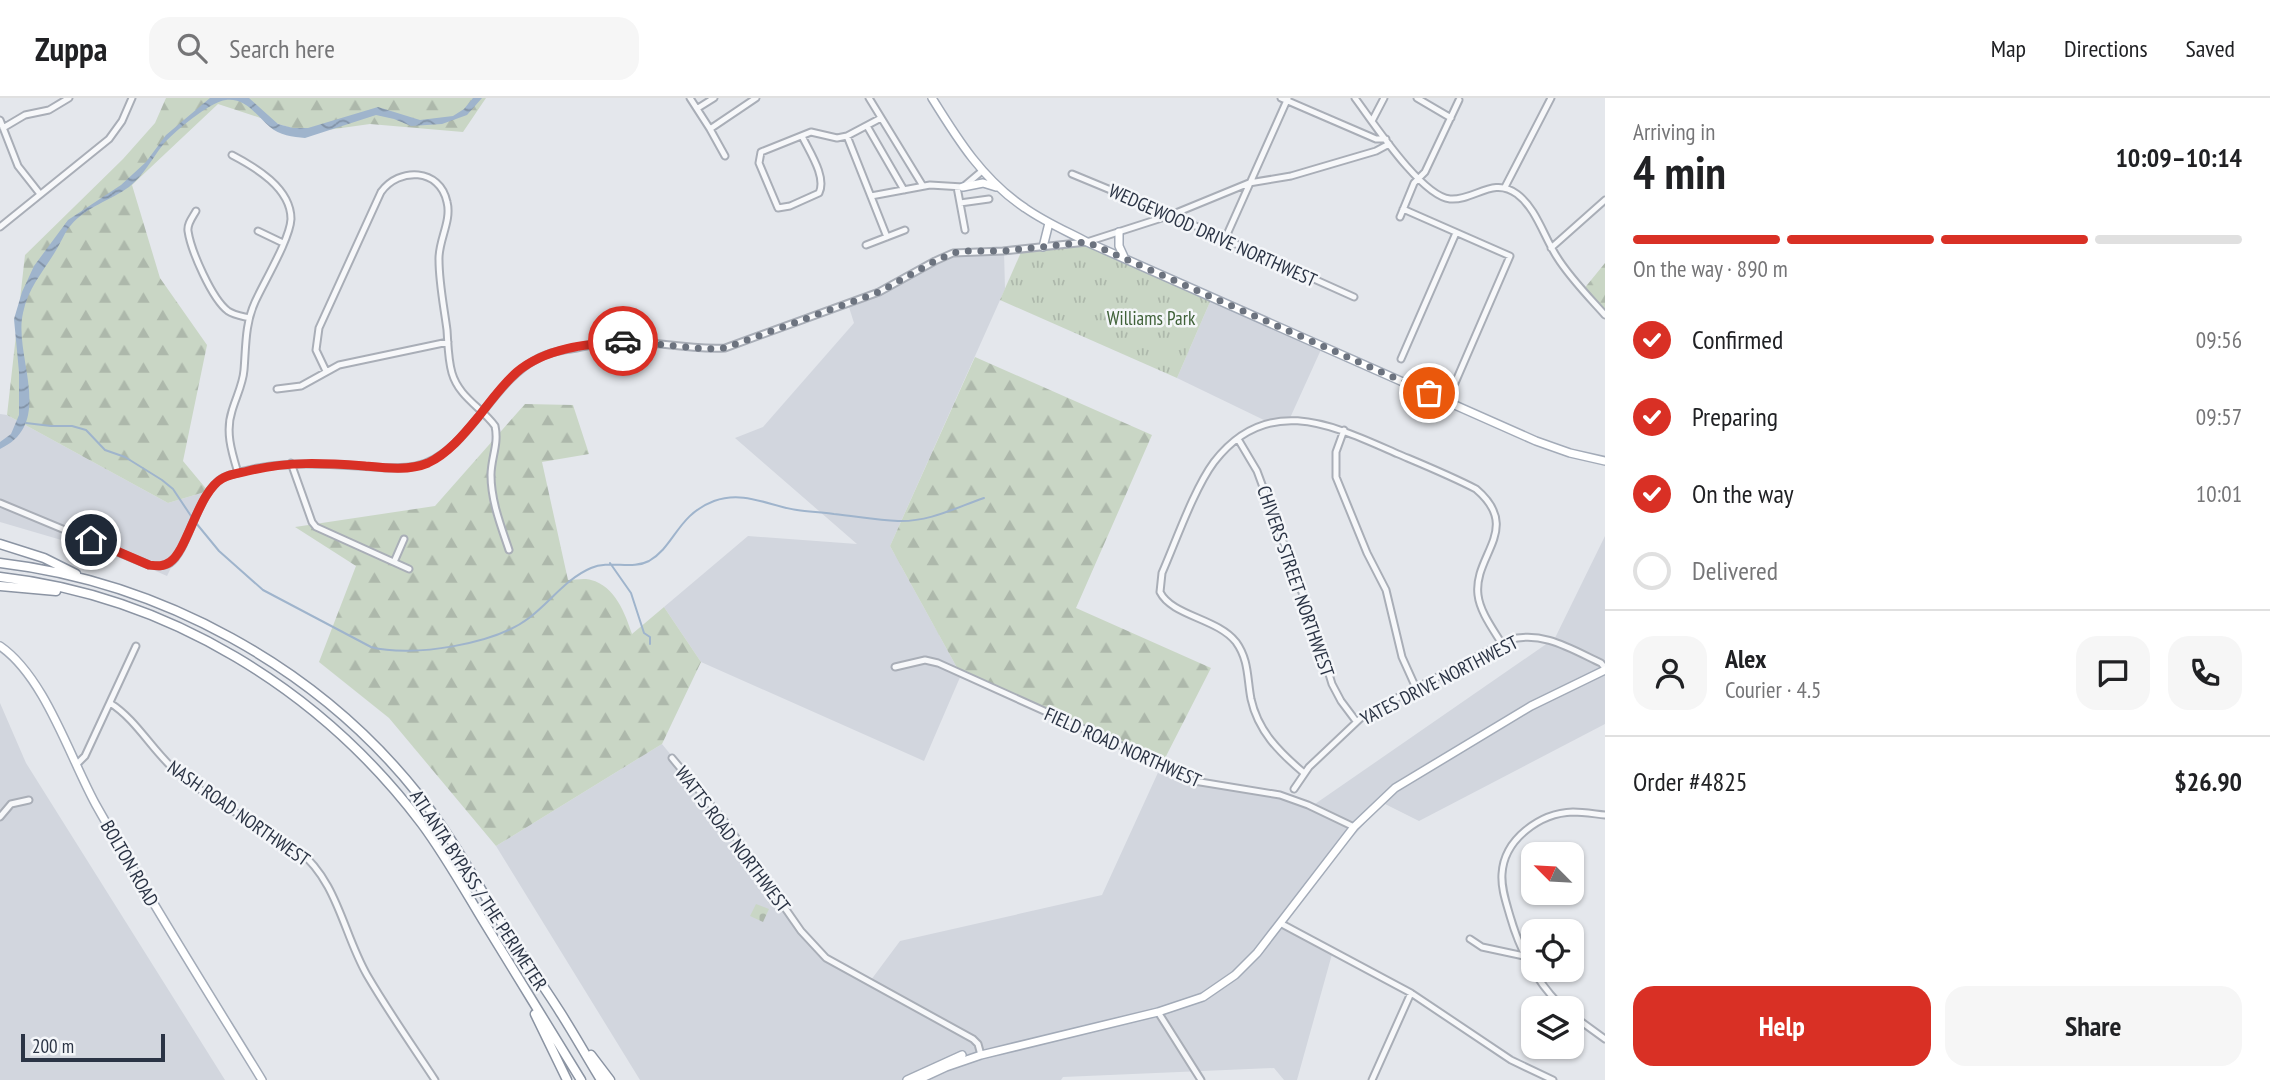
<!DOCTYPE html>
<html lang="en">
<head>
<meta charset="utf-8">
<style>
	body { margin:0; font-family:"PT Sans Narrow",sans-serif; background:#f6f6f6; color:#202124; height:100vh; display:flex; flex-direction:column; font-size:26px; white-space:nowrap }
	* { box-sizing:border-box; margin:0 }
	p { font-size:23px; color:#757577 }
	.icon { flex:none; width:38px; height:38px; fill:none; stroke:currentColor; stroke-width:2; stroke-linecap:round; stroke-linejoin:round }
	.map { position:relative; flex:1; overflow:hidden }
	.details { display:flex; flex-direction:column; background:#fff; width:665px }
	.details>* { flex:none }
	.needle { width:46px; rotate:294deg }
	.controls { position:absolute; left:1521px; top:744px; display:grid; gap:14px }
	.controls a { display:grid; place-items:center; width:63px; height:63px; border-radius:14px; background:#fff; box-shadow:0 2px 5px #0004; font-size:35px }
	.scale { position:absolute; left:21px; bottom:18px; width:144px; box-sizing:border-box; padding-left:7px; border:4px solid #2b3445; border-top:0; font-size:19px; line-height:24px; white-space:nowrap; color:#2b3445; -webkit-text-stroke:5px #f4f6f9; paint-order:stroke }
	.pin { position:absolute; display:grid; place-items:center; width:60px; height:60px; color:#fff; margin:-30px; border:4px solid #fff; border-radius:50%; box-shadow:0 2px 7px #0007 }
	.courier { position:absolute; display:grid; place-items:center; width:70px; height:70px; margin:-35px; border:5px solid #d93025; border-radius:50%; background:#fff; color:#222; box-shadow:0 2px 9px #0007 }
	.summary em { font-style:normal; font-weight:800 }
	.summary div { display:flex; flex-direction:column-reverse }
	.summary { display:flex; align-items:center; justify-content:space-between; height:119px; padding:0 28px }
	h1 { font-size:46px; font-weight:800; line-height:52px }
	.bar { display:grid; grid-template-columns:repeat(4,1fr); gap:10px 7px; align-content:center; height:84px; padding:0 28px }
	.bar i { height:9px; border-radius:5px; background:#e0e0e0 }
	.bar .active { background:#d93025 }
	.bar p { grid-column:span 4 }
	.line { display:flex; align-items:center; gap:18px; padding:0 28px; border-top:2px solid #e0e0e0 }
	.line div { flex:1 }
	.round { display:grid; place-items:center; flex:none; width:74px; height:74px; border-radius:21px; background:#f6f6f6 }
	ol { padding:0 28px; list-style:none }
	li { display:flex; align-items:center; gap:21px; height:77px }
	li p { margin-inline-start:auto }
	li .icon { padding:7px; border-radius:50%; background:#d93025; color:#fff; stroke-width:4 }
	li:last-child { color:#757577 }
	li i { width:38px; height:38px; border:4px solid #e0e0e0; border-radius:50% }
	.button { display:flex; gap:14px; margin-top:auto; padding:14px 28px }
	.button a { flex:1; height:80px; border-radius:21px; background:#d93025; color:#fff; font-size:28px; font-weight:800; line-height:80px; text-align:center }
	.button a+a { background:#f6f6f6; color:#202124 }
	header { display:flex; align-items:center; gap:42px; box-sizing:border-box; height:98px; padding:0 35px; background:#fff; border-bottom:2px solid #e0e0e0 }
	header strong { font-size:33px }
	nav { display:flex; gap:38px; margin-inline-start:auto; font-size:24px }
	.search { width:490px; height:63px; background:#f6f6f6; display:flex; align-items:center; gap:18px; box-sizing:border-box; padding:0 24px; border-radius:21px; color:#757577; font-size:26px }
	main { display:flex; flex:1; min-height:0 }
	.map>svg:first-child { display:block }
	.built { fill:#d2d6de }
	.grass { fill:url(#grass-tufts) }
	.forest { fill:url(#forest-firs) }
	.cemetery { fill:url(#cemetery-stones) }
	.water { fill:url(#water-waves) }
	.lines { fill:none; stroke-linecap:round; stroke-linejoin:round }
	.stream { stroke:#9fb4cc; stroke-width:2 }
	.minor-casing { stroke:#a9aeb7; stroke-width:9 }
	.major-casing { stroke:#a3abb8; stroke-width:10 }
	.highway-casing { stroke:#8b94a3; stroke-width:11 }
	.minor { stroke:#f7f8fa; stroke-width:5 }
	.major { stroke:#fff; stroke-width:7 }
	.highway { stroke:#fff; stroke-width:8 }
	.done { stroke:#6c737f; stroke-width:7; stroke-dasharray:0 12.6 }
	.route { stroke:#d93025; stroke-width:9 }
	.labels { text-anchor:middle; stroke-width:5; stroke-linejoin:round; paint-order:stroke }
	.street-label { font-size:19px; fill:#2b3445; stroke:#f4f6f9 }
	.park-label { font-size:19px; fill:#3f6138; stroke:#f4f6f9 }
</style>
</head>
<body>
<header>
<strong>Zuppa</strong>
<div class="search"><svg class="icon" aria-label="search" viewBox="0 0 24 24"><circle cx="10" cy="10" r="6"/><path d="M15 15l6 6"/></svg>Search here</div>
<nav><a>Map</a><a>Directions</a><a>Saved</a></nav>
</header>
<main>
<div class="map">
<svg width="1605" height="982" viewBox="0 0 1605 982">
	<defs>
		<pattern id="grass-tufts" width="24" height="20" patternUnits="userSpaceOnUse" patternTransform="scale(1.75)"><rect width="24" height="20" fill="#c9d6c5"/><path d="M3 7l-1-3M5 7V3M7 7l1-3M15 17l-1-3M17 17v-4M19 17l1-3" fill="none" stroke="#adb8ab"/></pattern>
		<pattern id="forest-firs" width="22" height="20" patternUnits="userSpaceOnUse" patternTransform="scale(1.75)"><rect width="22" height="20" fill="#c9d6c5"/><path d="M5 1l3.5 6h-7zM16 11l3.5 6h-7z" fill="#adb8ab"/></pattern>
		<pattern id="cemetery-stones" width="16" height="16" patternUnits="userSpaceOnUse" patternTransform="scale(1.75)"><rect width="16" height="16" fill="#c9d6c5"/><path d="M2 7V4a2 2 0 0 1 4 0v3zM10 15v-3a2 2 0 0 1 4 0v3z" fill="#adb8ab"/></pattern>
		<pattern id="water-waves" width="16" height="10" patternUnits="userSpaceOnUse" patternTransform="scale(1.75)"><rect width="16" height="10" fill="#9fb4cc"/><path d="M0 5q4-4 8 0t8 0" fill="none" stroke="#8293a7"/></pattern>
	</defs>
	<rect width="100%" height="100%" fill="#e4e7ec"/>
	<path class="built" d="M1004 153 1005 191 890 448 961 577 924 663 701 564 664 509 748 438 857 446 735 340 763 329 854 225 848 206 953 155Z
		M1213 197 1324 245 1290 320 1266 323 1177 280Z
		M0 316 7 317 168 405 208 393 167 478 133 463 0 424Z
		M1605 438V626L1419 723 1383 705 1342 751 1282 827 1334 849 1297 982H1284L1274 970 1063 979 1061 982H640L496 748 662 646 730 729 780 801 831 865 871 882 900 843 1102 797 1161 668 1195 686 1263 690 1315 706 1555 540Z
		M0 605 26 665 225 982H0Z"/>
	<path class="grass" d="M1086 144 1213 197 1177 280 1000 202 1022 152Z"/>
	<path class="forest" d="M166 0H486L463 34 370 26 306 35 218 6 132 87 160 180 207 247 183 363 208 393 168 405 7 317 25 157 123 61 155 25Z
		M1605 165V216L1583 192Z
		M975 259 1152 337 1076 510 1211 570 1161 668 961 577 890 448Z
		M525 306 573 307 589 356 542 364 568 482C575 482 585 480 591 482 615 488 625 515 632 536L664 509 701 564 662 646 496 748 389 620 319 564 356 468 295 429 435 408Z"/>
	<path class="cemetery" d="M756 806 769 811 763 824 750 818Z"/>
	<path class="water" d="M210 0H249L278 26 293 30H308L378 9 420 22 453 18 464 11 473 0H482L467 17 442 26 411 28 394 21 376 17 305 40C293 39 279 37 270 29 256 17 246 0 226 2 211 3 172 35 162 48 151 62 144 77 129 89 111 102 86 109 71 127 64 135 61 145 55 154 43 174 28 190 23 215 13 258 56 325 0 351V344L11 336 19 317V274L14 221 22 194 34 168 68 122 121 87 146 64 166 37Z"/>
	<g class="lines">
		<path class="stream" d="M26 325 51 328H72L86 332 105 352 125 359 162 382 173 391 193 421
			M196 425 219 453 263 492 371 549C412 560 495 546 529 520 550 504 567 480 591 470 610 462 632 472 649 463 675 448 677 417 714 403 744 392 769 408 797 412 809 414 822 414 834 416 855 418 876 422 898 423 929 424 955 410 984 400
			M610 465 631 495 644 535 650 539V546"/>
		<g class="minor-casing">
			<path id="minor" d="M690 0 710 31
				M869 0 923 88
				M1281 0 1376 41H1386
				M1355 0C1373 24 1421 98 1450 101 1474 103 1493 78 1517 96 1536 110 1544 139 1557 159 1570 180 1589 199 1605 217
				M1417 0 1451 20
				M698 10 714 0
				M0 22 18 68 40 96
				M1372 23 1384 0
				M867 28 904 92
				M3 30 25 17 49 12 69 0
				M802 38C809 53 827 79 819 95L790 108 778 110 759 65 761 54 811 34 837 40 847 38 881 20
				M847 38 887 139
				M232 57C255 69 291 90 291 121 290 141 264 184 255 204 245 226 246 248 244 272 243 286 236 299 232 313 225 334 232 355 238 375
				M725 58 710 31 756 0
				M1072 76 1171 117 1354 199
				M957 89 965 132
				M1505 89 1551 0
				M871 98 930 87 963 89 982 73
				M960 105 989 101
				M1403 111 1510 158 1455 285
				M196 113C192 120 187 126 188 133 191 153 212 201 228 213 234 217 241 218 249 220
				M1400 119 1414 85 1425 74 1459 2
				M0 129 109 41 122 23 132 0
				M258 133 283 145
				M1225 141 1288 0
				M866 147 905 132
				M1551 150 1605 102
				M1401 261 1456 135
				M326 273 316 252 319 230 381 94C399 69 440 70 447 104 452 123 438 143 439 162 439 185 444 209 447 232 448 246 448 261 452 275 459 299 481 309 495 328 499 346 491 360 491 377 491 403 501 428 509 452
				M277 291 301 288 339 267 448 244
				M1344 332 1336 354V379L1367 455 1386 492 1402 559 1416 590
				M1238 341 1257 373 1314 527 1332 586 1341 603 1356 623
				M291 365 312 424 316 429 409 471
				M0 405 149 467C157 468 163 469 170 465 189 452 198 388 227 378 270 363 313 365 358 368 376 369 398 372 416 368 467 357 491 284 537 261 549 254 563 252 577 250 593 247 609 243 625 243 658 244 691 252 725 250L879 194 935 163 953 155 1003 153 1087 144 1171 117 1249 85 1291 78 1376 53 1389 46
				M394 464 404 441
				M895 569 925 562 938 565 1144 658 1188 682 1280 697 1308 707 1354 729
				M110 605C137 622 153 654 178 675 214 704 258 727 298 752 338 784 343 835 367 877 388 913 412 947 435 982
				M672 660 725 724 801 833 826 860 973 941 978 946 981 957
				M77 666 85 658 136 548
				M1304 675C1279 654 1258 633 1251 601 1247 580 1249 562 1236 544 1217 520 1172 518 1160 494L1162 475C1176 443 1194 391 1214 364 1268 294 1334 328 1398 356 1424 367 1451 378 1476 391 1523 431 1473 457 1478 497 1480 514 1493 531 1502 546
				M1294 691 1309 669 1364 617 1509 542C1542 532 1571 551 1601 565L1605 570
				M0 719 11 706 29 702
				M1280 825 1411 895 1511 962 1553 982
				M1470 841 1482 849 1524 858
				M1563 910C1536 884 1520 853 1510 818 1506 804 1501 790 1502 776 1504 741 1540 715 1573 714 1583 714 1595 716 1605 717
				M1158 914 1201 982
				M1572 917 1605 941
				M1372 982 1411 895"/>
		</g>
		<g class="major-casing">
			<path id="major" d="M932 0C958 42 983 82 1025 110 1045 124 1066 133 1087 144L1536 343 1570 355 1605 363
				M963 89 983 85 996 89
				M1119 134V148L1124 159
				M1043 149 1049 125
				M0 548C45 579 70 660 96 707 149 801 206 891 262 982
				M907 982 962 957
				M918 982 946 969 981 957 1158 914 1203 899 1235 877 1257 855 1354 729 1395 690 1531 608 1605 572"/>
		</g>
		<g class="highway-casing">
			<path id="highway" d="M0 446 44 460 76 476
				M0 465C161 484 317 569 418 696 452 738 478 788 507 834 524 861 543 887 560 914 574 936 587 959 601 982
				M0 479C168 498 320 591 422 726 445 757 464 791 484 824 516 877 549 929 581 982
				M0 488 56 493
				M535 916 567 982
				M591 957 610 982"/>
		</g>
		<use href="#minor" class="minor"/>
		<use href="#major" class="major"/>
		<use href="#highway" class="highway"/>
	</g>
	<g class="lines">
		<path class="done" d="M623 243 707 251 725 250 879 194 935 163 953 155 966 153H1003L1087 144 1429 295"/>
		<path class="route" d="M91 442 149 467C157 468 163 469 170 464 188 452 198 393 223 380 230 376 240 375 248 373 289 363 323 365 365 368 385 370 409 373 428 365 448 356 465 335 479 318 491 303 502 287 517 274 545 250 587 246 623 243"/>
	</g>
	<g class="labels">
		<g class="street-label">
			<text transform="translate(1213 137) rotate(24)" y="7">WEDGEWOOD DRIVE NORTHWEST</text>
			<text transform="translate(1296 483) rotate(71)" y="7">CHIVERS STREET NORTHWEST</text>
			<text transform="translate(1439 582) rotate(-27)" y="7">YATES DRIVE NORTHWEST</text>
			<text transform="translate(1123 649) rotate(24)" y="7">FIELD ROAD NORTHWEST</text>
			<text transform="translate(239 715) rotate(35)" y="7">NASH ROAD NORTHWEST</text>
			<text transform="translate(733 741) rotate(53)" y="7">WATTS ROAD NORTHWEST</text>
			<text transform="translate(130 765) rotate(60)" y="7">BOLTON ROAD</text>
			<text transform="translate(479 792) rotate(57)" y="7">ATLANTA BYPASS / THE PERIMETER</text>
		</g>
		<g class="park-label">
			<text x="1151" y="227">Williams Park</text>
		</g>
	</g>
</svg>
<div class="controls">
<a><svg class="needle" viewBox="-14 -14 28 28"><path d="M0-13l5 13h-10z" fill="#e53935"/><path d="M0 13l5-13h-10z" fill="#757577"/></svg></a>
<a><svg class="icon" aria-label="locate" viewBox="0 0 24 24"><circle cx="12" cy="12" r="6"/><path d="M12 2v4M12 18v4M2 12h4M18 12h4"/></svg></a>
<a><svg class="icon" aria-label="layers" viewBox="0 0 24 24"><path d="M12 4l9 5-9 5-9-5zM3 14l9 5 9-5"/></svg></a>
</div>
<div class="scale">200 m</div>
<div class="pin" style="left:1429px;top:295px;background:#ea580c"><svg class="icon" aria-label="bag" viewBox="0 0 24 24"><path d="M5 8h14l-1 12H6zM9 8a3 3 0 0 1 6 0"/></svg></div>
<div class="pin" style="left:91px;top:442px;background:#1f2937"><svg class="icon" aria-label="home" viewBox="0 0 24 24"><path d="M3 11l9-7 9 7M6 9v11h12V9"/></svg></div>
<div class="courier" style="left:623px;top:243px"><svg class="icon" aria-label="car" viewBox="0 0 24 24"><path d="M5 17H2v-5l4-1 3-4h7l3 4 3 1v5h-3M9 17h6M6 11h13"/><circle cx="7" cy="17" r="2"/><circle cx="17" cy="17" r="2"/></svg></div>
</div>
<section class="details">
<div class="summary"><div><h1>4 min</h1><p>Arriving in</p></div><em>10:09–10:14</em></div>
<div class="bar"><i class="active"></i><i class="active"></i><i class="active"></i><i></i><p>On the way · 890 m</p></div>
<ol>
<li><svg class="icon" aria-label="check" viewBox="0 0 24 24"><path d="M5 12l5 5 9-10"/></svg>Confirmed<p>09:56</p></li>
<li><svg class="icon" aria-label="check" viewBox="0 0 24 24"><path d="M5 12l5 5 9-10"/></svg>Preparing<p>09:57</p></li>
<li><svg class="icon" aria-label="check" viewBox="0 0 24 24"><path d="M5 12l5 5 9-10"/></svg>On the way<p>10:01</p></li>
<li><i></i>Delivered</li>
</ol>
<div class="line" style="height:126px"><a class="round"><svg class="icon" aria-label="person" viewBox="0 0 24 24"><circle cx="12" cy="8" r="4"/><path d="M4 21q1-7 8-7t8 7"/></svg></a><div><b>Alex</b><p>Courier · 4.5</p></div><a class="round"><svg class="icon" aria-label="chat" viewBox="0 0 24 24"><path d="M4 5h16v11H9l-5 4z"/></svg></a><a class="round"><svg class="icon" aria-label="phone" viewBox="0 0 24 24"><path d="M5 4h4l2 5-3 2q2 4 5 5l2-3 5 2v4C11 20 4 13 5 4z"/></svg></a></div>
<div class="line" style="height:91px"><div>Order #4825</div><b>$26.90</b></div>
<div class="button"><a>Help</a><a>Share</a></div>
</section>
</main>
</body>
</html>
